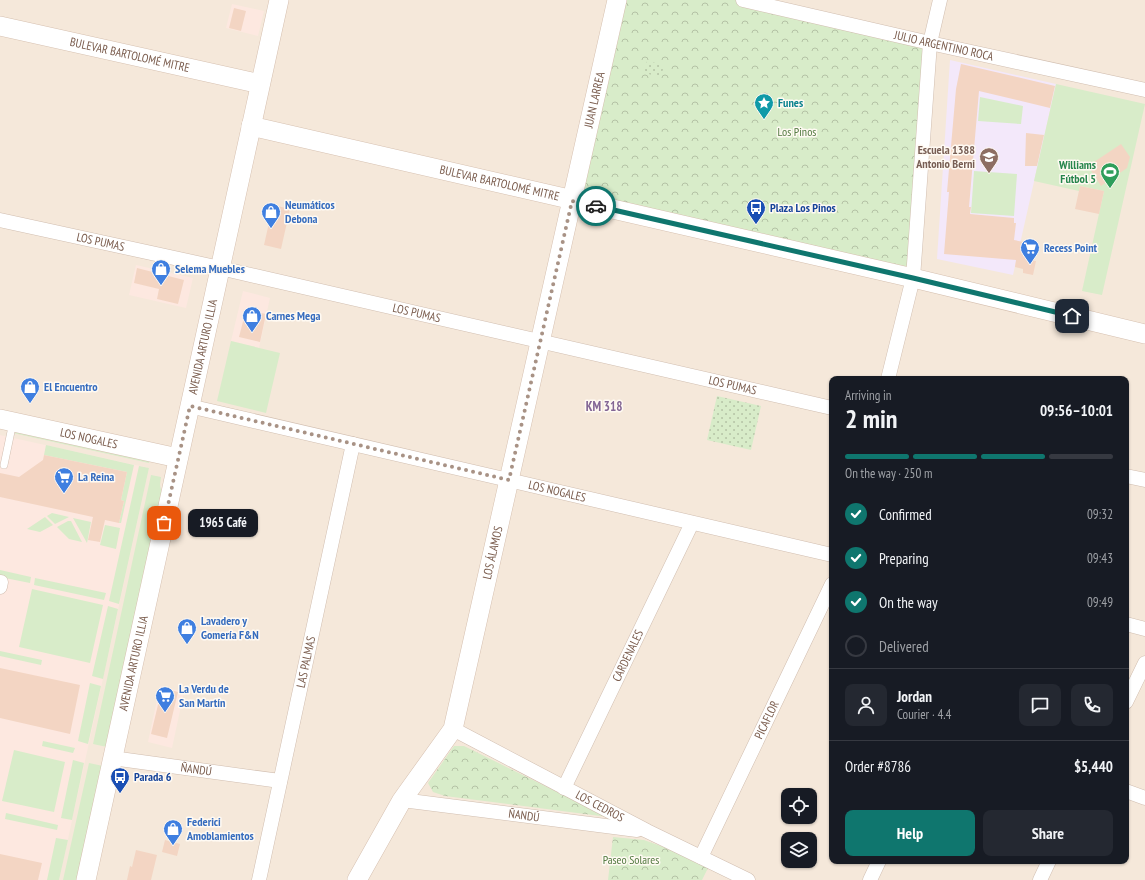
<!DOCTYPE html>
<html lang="en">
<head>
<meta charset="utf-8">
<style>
	body { margin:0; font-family:"PT Sans Narrow",sans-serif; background:#242831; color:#f1f3f6; height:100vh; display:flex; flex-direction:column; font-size:15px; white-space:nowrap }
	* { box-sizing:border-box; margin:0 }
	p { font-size:13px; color:#9ea1a6 }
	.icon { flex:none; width:22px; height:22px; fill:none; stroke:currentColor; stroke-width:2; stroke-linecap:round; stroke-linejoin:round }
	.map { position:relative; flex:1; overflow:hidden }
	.drawer { position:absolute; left:829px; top:376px; width:300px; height:488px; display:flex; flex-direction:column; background:#171b24; border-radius:8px; box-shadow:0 1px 3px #0004 }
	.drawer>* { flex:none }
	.controls { position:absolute; left:781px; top:788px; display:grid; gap:8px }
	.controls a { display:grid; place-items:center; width:36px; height:36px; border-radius:8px; background:#171b24; box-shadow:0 1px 3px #0004; font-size:20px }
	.pin { position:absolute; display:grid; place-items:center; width:34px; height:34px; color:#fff; margin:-17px; border-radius:8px; box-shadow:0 2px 6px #0006 }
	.courier { position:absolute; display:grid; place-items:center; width:40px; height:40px; margin:-20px; border:3px solid #0f766e; border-radius:50%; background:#fff; color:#222; box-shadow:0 1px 5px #0007 }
	.bubble { position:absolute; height:28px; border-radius:8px; background:#171b24; box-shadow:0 1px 3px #0004; font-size:13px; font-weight:700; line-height:28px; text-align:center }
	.headline em { font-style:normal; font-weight:700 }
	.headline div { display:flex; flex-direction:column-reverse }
	.headline { display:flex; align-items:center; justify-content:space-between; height:68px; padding:0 16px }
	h1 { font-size:26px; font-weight:700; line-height:30px }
	.bar { display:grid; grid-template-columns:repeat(4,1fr); gap:6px 4px; align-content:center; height:48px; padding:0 16px }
	.bar i { height:5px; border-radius:3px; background:#363941 }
	.bar .current { background:#0f766e }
	.bar p { grid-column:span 4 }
	.line { display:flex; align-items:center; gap:10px; padding:0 16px; border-top:1px solid #363941 }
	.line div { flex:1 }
	.round { display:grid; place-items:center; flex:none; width:42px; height:42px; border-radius:8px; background:#242831 }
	ol { padding:0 16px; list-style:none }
	li { display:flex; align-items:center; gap:12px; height:44px }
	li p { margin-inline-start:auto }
	li .icon { padding:4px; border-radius:50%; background:#0f766e; color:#fff; stroke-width:4 }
	li:last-child { color:#9ea1a6 }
	li i { width:22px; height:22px; border:2px solid #363941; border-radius:50% }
	.cta { display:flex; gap:8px; margin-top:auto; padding:8px 16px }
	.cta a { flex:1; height:46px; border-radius:8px; background:#0f766e; color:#fff; font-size:16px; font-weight:700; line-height:46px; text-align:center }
	.cta a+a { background:#242831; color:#f1f3f6 }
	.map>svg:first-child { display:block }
	.residential { fill:#f5e8da; fill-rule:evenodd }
	.commercial { fill:#fde8e0 }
	.education { fill:#f3e8fa }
	.grass { fill:#d8ecc9 }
	.park { fill:url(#park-crowns) }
	.garden { fill:url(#garden-dots) }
	.building { fill:#f3d5c3 }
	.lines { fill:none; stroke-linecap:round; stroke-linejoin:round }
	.lane-casing { stroke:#d1beb0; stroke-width:8 }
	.street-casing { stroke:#d1beb0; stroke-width:15 }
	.secondary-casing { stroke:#d6c0b0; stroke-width:20 }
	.lane { stroke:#fff; stroke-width:7 }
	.street { stroke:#fff; stroke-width:14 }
	.secondary { stroke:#fff; stroke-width:19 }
	.done { stroke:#a89285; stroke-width:4; stroke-dasharray:0 7.2 }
	.route { stroke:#0f766e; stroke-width:5 }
	.labels { text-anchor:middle; stroke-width:3; stroke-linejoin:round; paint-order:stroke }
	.street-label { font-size:12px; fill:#7a5c4d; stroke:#fffaf3 }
	.culture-label { font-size:12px; font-weight:bold; fill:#0d838f; stroke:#fffaf3; text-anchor:start }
	.park-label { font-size:12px; fill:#537a41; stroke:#fffaf3 }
	.education-label { font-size:12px; font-weight:bold; fill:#785e54; stroke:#fffaf3; text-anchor:end }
	.leisure-label { font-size:12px; font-weight:bold; fill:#27864d; stroke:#fffaf3; text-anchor:end }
	.shop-label { font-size:12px; font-weight:bold; fill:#366cbe; stroke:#fffaf3; text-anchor:start }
	.transit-label { font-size:12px; font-weight:bold; fill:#164399; stroke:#fffaf3; text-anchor:start }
	.neighbourhood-label { font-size:13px; font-weight:bold; fill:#846695; stroke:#fffaf3 }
</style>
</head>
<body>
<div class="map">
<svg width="1145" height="880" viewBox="0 0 1145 880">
	<defs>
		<pattern id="park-crowns" width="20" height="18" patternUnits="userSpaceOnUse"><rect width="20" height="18" fill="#d8ecc9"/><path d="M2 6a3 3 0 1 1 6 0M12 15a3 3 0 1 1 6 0" fill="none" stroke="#b4c2a5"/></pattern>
		<pattern id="garden-dots" width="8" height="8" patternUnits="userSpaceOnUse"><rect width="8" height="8" fill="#d8ecc9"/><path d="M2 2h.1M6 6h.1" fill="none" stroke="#b4c2a5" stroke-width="1.8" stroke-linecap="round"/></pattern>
	</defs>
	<rect width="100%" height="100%" fill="#fdf6ec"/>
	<path class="residential" d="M0 0H1145V880H0ZM832 379H1126V861H832ZM788 795H810V817H788ZM788 839H810V861H788Z"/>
	<path class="commercial" d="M232 4 264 11 258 36 226 28Z
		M136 265 193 278 186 308 129 295Z
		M243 291 270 298 259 348 231 341Z
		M0 435 149 468 59 880H0Z
		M160 686 184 692 172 748 148 742Z"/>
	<path class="education" d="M950 60 1056 84 1013 275 937 259Z"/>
	<path class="grass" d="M1056 84 1145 104 1102 295 1082 291 1104 191 1080 186 1079 191 1034 181Z
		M980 97 1023 106 1021 124 978 121Z
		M974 171 1017 174 1014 216 971 213Z
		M231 341 280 353 266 413 217 401Z
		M14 429 151 458 149 463 13 433Z
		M46 445 134 465 121 523H119L124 501 121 500 127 472 44 455Z
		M139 466 149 468 119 604 109 601Z
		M151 475 161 477 160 485 162 495 107 747 93 744Z
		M52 513 69 517 55 524 47 516Z
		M45 517 53 525 40 532 27 529Z
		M73 518 91 522 87 543Z
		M68 521H71L82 542 69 539 57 527Z
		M105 525 120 528 116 549 100 545Z
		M0 570 31 577 30 583 0 577Z
		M35 578 106 593 104 600 34 585Z
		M32 589 103 605 90 663 19 647Z
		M108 606 118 609 103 679 92 676Z
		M0 651 42 660 41 665 0 656Z
		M90 683 101 686 88 744 78 741Z
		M43 741 75 748 73 753 42 746Z
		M14 750 65 762 54 812 2 801Z
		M73 760 84 763 72 820 61 818Z
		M89 763 103 766 77 880H63Z
		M6 813 58 825 57 830 5 819Z
		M56 838 68 840 59 880H47Z"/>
	<path class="park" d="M617 0H743L930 43 913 278 572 201Z
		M454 746H464L608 817 445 796 433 792 428 783Z
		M613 837 644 840 672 850 708 868 702 880H608Z"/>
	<path class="garden" d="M647 61 664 65 661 77 644 73Z
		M717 396 761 406 751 450 707 440Z"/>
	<path class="building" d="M234 8 246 11 241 31 229 28Z
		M961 64 1055 86 1050 108 979 91 969 207H971L970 214 1014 218V223H1016L1014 240 1038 245 1034 261H1036L1033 275 1023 273V269L1015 267 1016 260 944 254 949 192H947L956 89Z
		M1026 133 1044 135 1037 166H1025Z
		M1121 144 1130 157 1127 168 1101 186 1088 166Z
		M1080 186 1104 191 1099 214 1075 209Z
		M273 205 290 209 281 249 264 245Z
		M137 268 184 280 178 304 157 299 159 289 134 283Z
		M246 310 266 314 260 342 239 337Z
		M44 455 127 472 121 500 124 501 119 523 105 520 100 542 88 540 93 517 0 497V473L19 477 43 460Z
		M0 668 80 685 70 734 0 718Z
		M162 688 178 692 167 738 151 734Z
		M165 840 180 844 177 856 162 852Z
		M136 850 157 855 151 880H127L130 866 132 867Z
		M0 854 42 863 38 880H0Z"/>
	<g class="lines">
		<g class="lane-casing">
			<path id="lane" d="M4 465 13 422"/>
		</g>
		<g class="street-casing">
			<g id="street">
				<path id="s1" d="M743 0 930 43 1145 90"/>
				<path id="s2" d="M0 220 220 268 832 408"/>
				<path d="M888 379 913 278 930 43 940 0"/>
				<path id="s3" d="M189 406 832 555"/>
				<path d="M1126 476 1145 480"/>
				<path d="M0 582H1L0 587"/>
				<path d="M1126 624 1145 629"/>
				<path d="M1126 702 1145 663"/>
				<path id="s4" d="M453 729 647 831 748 880"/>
				<path id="s5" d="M112 758 280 781"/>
				<path id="s6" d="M564 788 692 523"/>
				<path d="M1126 791 1145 798"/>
				<path id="s7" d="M402 800 637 830"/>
				<path id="s8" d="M701 857 832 584"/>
				<path id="s9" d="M259 880 353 444"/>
				<path d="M870 880 879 861"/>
				<path d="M1040 880 1049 861"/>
			</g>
		</g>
		<g class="secondary-casing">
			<g id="secondary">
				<path id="s10" d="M0 26 260 84"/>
				<path id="s11" d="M251 126 913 278 1145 334"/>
				<path id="s12" d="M0 419 178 458"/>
				<path id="s13" d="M86 880 279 0"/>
				<path id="s14" d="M357 880 402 800 453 729 617 0"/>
			</g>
		</g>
		<use href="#lane" class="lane"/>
		<use href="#street" class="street"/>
		<use href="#secondary" class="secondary"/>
	</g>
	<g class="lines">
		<path class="done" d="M164 523 190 406 509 480 572 201 596 206"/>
		<path class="route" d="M596 206 913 278 1072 316"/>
	</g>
	<defs>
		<g id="sight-pin" transform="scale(1)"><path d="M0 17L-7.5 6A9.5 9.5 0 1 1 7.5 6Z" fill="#0f9aa8" stroke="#fffaf3"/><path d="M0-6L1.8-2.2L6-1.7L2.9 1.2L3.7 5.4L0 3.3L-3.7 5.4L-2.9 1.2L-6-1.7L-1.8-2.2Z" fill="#fff"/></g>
		<g id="school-pin" transform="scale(1)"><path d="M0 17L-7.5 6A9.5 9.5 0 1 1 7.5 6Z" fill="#8d6e63" stroke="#fffaf3"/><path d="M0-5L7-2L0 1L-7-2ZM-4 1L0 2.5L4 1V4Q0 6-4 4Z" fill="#fff"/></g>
		<g id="stadium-pin" transform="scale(1)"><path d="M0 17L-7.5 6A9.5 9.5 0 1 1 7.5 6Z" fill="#2e9e5b" stroke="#fffaf3"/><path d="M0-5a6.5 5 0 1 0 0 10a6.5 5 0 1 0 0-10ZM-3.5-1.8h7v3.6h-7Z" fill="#fff"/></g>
		<g id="bus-pin" transform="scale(1)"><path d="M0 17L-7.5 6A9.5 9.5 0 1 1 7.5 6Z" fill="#1a4fb4" stroke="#fffaf3"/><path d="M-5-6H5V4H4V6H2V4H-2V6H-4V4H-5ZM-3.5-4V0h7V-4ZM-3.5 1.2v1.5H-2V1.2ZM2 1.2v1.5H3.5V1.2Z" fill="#fff"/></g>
		<g id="shop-pin" transform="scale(1)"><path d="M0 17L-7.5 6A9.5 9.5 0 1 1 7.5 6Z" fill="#3f7fe0" stroke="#fffaf3"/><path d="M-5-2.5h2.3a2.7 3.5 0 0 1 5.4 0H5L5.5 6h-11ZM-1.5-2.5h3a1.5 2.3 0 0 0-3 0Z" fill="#fff"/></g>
		<g id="supermarket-pin" transform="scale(1)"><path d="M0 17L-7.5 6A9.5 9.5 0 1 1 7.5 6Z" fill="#3f7fe0" stroke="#fffaf3"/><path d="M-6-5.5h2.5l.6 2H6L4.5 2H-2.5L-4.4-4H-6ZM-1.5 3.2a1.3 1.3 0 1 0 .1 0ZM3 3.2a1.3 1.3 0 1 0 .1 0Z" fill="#fff"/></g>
	</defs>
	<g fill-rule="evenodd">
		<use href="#sight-pin" x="764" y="103"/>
		<use href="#school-pin" x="989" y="157"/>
		<use href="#stadium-pin" x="1110" y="172"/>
		<use href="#bus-pin" x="756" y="208"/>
		<use href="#shop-pin" x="271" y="212"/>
		<use href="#supermarket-pin" x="1030" y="248"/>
		<use href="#shop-pin" x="161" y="269"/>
		<use href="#shop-pin" x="252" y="316"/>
		<use href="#shop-pin" x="30" y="387"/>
		<use href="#supermarket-pin" x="64" y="477"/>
		<use href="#shop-pin" x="187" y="628"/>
		<use href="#supermarket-pin" x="165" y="696"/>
		<use href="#bus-pin" x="120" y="777"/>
		<use href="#shop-pin" x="173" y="829"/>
	</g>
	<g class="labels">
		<g class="street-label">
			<text dy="4" stroke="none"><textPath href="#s1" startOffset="206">JULIO ARGENTINO ROCA</textPath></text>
			<text dy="4" stroke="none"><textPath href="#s10" startOffset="133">BULEVAR BARTOLOMÉ MITRE</textPath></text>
			<text dy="4" stroke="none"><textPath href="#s14" startOffset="824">JUAN LARREA</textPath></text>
			<text dy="4" stroke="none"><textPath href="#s11" startOffset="255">BULEVAR BARTOLOMÉ MITRE</textPath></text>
			<text dy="4" stroke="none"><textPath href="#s2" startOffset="103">LOS PUMAS</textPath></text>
			<text dy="4" stroke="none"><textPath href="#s2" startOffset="427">LOS PUMAS</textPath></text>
			<text dy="4" stroke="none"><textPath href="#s13" startOffset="546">AVENIDA ARTURO ILLIA</textPath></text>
			<text dy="4" stroke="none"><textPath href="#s2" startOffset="751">LOS PUMAS</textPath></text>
			<text dy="4" stroke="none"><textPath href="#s12" startOffset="91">LOS NOGALES</textPath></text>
			<text dy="4" stroke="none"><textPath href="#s3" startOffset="378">LOS NOGALES</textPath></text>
			<text dy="4" stroke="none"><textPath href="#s14" startOffset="360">LOS ÁLAMOS</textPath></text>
			<text dy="4" stroke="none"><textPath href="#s6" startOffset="147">CARDENALES</textPath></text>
			<text dy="4" stroke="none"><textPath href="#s9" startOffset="223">LAS PALMAS</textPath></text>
			<text dy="4" stroke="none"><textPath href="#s13" startOffset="222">AVENIDA ARTURO ILLIA</textPath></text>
			<text dy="4" stroke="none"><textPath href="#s8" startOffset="152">PICAFLOR</textPath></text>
			<text dy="4" stroke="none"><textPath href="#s5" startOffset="85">ÑANDÚ</textPath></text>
			<text dy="4" stroke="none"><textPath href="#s4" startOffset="166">LOS CEDROS</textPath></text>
			<text dy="4" stroke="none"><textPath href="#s7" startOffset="123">ÑANDÚ</textPath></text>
		</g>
		<g class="culture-label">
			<text x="778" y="107">Funes</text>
		</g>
		<g class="park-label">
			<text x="797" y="136">Los Pinos</text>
			<text x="631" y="864">Paseo Solares</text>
		</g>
		<g class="education-label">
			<text x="975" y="154">Escuela 1388<tspan x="975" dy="14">Antonio Berni</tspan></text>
		</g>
		<g class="leisure-label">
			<text x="1096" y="169">Williams<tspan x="1096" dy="14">Fútbol 5</tspan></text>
		</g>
		<g class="shop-label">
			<text x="285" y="209">Neumáticos<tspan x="285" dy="14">Debona</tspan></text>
			<text x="1044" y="252">Recess Point</text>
			<text x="175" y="273">Selema Muebles</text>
			<text x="266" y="320">Carnes Mega</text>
			<text x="44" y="391">El Encuentro</text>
			<text x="78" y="481">La Reina</text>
			<text x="201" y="625">Lavadero y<tspan x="201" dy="14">Gomería F&amp;N</tspan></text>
			<text x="179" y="693">La Verdu de<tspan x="179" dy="14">San Martín</tspan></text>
			<text x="187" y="826">Federici<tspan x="187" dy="14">Amoblamientos</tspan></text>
		</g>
		<g class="transit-label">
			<text x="770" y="212">Plaza Los Pinos</text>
			<text x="134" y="781">Parada 6</text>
		</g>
		<g class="neighbourhood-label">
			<text x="604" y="411">KM 318</text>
		</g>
	</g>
</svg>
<div class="controls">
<a><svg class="icon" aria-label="locate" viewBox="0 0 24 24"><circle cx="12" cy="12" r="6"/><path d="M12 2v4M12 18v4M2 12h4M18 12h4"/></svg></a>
<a><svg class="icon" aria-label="layers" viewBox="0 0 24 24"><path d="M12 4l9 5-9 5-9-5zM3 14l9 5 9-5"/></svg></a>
</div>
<div class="pin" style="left:164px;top:523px;background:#ea580c"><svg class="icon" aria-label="bag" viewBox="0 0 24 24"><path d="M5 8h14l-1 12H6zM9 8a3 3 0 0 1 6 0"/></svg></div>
<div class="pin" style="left:1072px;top:316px;background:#1f2937"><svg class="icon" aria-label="home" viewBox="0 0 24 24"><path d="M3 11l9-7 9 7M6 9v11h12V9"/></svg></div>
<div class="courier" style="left:596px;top:206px"><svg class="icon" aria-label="car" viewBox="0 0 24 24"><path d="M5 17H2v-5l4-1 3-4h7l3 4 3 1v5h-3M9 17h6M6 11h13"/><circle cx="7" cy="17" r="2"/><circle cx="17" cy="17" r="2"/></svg></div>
<div class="bubble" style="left:188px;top:509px;width:70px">1965 Café</div>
<section class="drawer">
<div class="headline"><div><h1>2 min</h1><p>Arriving in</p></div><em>09:56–10:01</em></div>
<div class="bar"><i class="current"></i><i class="current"></i><i class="current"></i><i></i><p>On the way · 250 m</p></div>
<ol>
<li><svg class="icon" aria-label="check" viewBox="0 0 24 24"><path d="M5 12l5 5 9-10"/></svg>Confirmed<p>09:32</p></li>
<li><svg class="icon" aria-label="check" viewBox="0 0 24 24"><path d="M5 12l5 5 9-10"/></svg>Preparing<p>09:43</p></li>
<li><svg class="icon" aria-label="check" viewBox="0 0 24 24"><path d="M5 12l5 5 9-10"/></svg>On the way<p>09:49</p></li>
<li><i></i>Delivered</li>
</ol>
<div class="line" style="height:72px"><a class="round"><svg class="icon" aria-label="person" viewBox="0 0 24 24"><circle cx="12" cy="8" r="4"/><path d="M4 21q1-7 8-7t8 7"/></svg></a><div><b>Jordan</b><p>Courier · 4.4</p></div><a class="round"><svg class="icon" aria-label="chat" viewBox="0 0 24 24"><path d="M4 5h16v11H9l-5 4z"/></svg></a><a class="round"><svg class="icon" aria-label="phone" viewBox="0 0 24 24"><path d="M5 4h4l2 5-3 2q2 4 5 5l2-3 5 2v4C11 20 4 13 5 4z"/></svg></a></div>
<div class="line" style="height:52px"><div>Order #8786</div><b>$5,440</b></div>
<div class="cta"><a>Help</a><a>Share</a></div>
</section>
</div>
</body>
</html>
